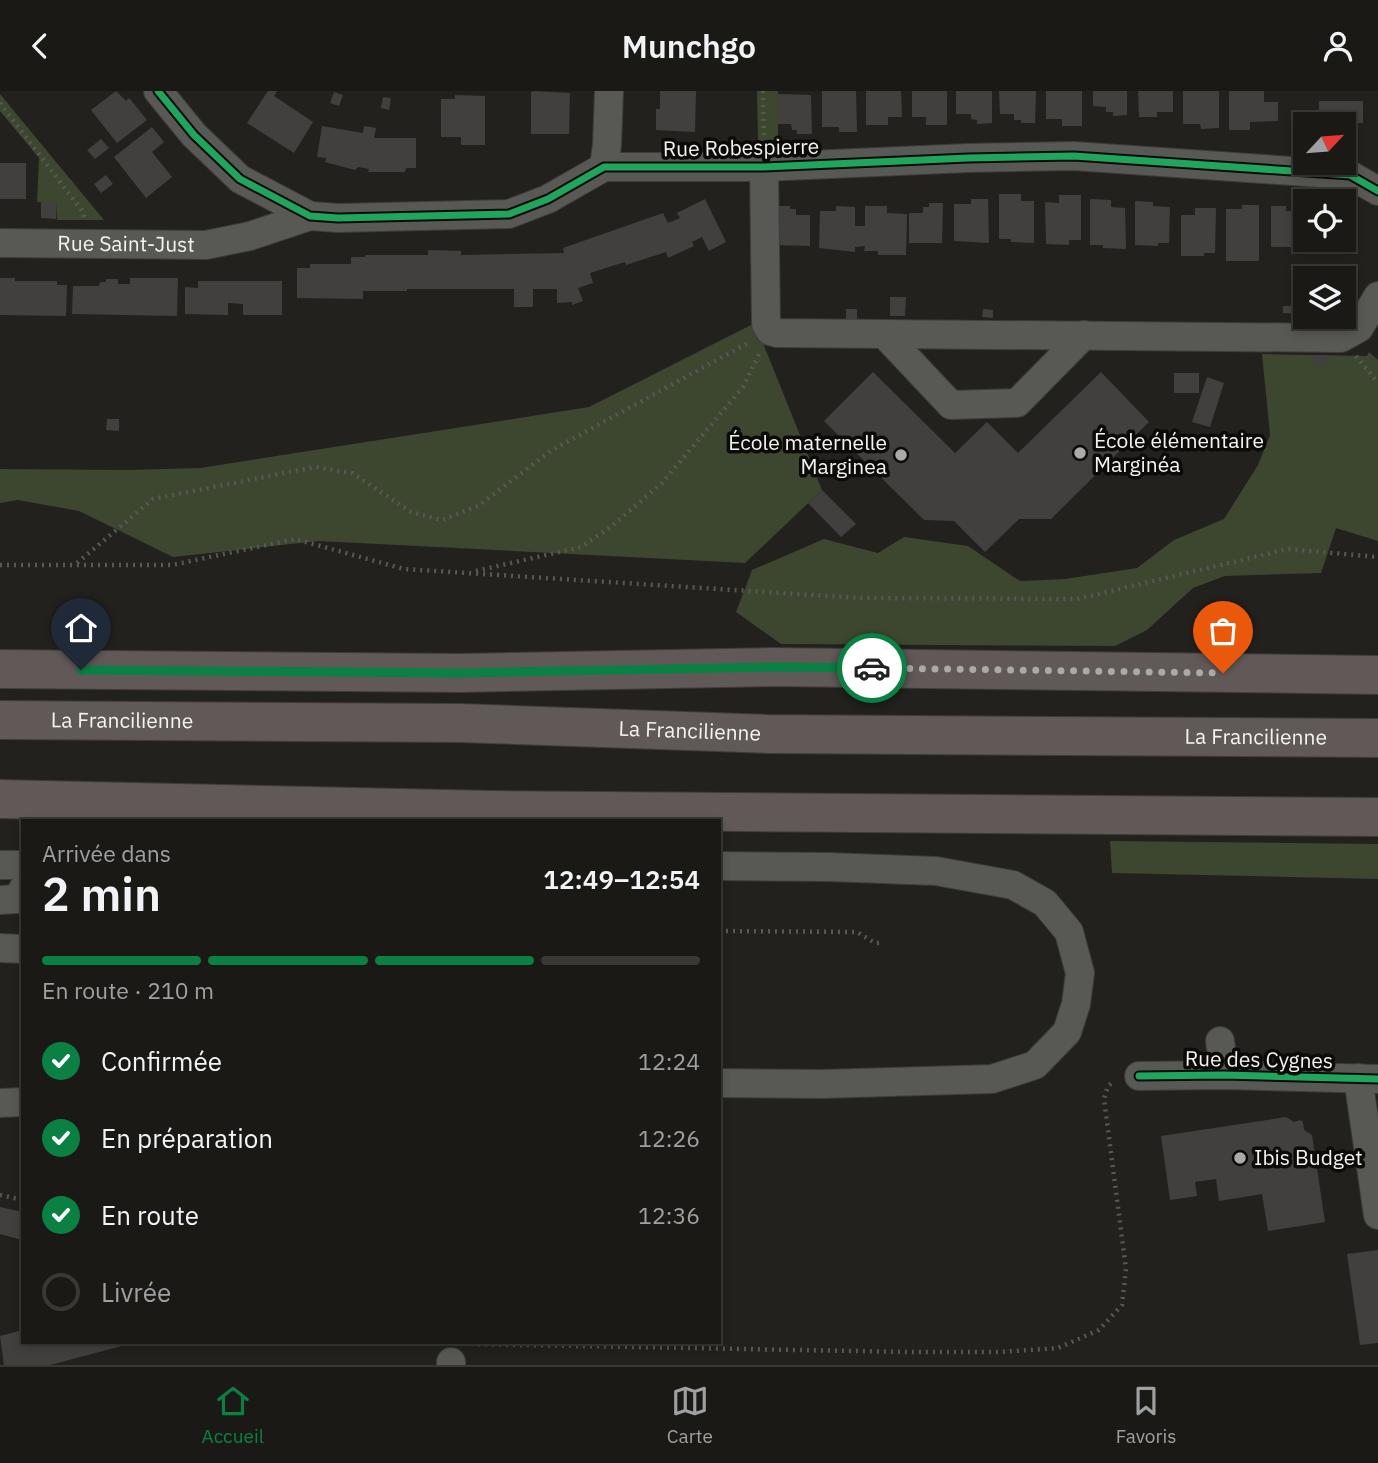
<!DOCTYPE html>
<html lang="fr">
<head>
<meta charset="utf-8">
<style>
	body { margin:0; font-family:"IBM Plex Sans",sans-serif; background:#272623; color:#f1f3f6; height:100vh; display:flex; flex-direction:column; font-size:26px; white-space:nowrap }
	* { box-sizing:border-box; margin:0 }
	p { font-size:23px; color:#9fa0a1 }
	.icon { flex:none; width:38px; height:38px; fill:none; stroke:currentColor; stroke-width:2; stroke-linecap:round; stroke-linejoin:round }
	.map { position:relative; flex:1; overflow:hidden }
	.details { position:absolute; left:21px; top:728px; width:700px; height:525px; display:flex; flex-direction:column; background:#1a1916; border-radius:0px; box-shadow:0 4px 10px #0003,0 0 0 2px #383835 }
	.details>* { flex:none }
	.needle { width:46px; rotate:64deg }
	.controls { position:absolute; left:1293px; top:21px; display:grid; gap:14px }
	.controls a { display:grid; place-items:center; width:63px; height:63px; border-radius:0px; background:#1a1916; box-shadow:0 4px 10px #0003,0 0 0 2px #383835; font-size:35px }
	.pin { position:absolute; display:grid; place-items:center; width:60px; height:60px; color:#fff; margin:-72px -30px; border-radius:50% 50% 50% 0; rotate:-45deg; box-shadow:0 0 7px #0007 }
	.pin .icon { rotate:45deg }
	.courier { position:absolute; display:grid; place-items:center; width:70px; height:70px; margin:-35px; border:5px solid #0b8043; border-radius:50%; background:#fff; color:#222; box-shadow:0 2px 9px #0007 }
	.overview em { font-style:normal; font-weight:600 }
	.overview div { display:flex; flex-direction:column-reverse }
	.overview { display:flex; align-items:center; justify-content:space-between; height:119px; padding:0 21px }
	h1 { font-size:46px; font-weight:600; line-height:52px }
	.bar { display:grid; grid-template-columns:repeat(4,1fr); gap:10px 7px; align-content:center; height:84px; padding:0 21px }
	.bar i { height:9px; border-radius:5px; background:#383835 }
	.bar .on { background:#0b8043 }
	.bar p { grid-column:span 4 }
	ol { padding:0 21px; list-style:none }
	li { display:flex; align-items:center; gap:21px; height:77px }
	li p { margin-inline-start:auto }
	li .icon { padding:7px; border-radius:50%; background:#0b8043; color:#fff; stroke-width:4 }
	li:last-child { color:#9fa0a1 }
	li i { width:38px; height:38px; border:4px solid #383835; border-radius:50% }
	header { display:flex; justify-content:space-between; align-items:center; height:91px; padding:0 21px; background:#1a1916; font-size:32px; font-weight:600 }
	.tabs { display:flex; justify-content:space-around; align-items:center; height:98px; border-top:2px solid #383835; background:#1a1916; font-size:19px; color:#9fa0a1 }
	.tabs a { display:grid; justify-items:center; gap:4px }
	.tabs .on { color:#0b8043 }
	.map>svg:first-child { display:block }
	.green { fill:#3d462e }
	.building { fill:#42403e }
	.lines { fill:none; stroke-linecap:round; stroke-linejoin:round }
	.minor-casing { stroke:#3d3c3a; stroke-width:30 }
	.highway-casing { stroke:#3d3c3a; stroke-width:40 }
	.path { stroke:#585856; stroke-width:4.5; stroke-dasharray:2 5; stroke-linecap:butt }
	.minor { stroke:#585855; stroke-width:28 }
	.highway { stroke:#615858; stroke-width:38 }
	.cycleway-casing { stroke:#0c0b09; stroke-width:11 }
	.cycleway { stroke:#20a55d; stroke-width:7 }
	.done { stroke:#aaaaa6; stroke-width:7; stroke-dasharray:0 12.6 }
	.route { stroke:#0b8043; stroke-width:9 }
	.poi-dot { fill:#aaaaa6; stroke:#0c0b09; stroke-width:2.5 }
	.labels { text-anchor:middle; stroke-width:7; stroke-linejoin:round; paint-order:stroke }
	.street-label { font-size:21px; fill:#f3f3ef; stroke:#0c0b09 }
	.poi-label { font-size:21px; fill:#f3f3ef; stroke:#0c0b09; text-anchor:start }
</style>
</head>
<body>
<header><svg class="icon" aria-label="back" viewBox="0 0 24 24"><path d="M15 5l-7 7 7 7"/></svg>Munchgo<svg class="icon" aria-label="person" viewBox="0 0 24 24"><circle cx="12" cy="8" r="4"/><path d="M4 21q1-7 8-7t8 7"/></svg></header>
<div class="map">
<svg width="1378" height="1274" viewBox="0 0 1378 1274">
	<rect width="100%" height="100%" fill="#22211d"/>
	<path class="green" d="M757 0H778V53H758Z
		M0 3 104 129H57L56 111H37L39 67 0 20Z
		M755 232 822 399 745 472 319 450 173 466 79 420 18 409 0 412V378L129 379 200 377 589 316Z
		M1369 261 1378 269V450L1336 437 1321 482 1225 485 1193 497 1147 539 1115 555 781 553 736 521 752 479 824 448 878 462 904 446 968 455 1020 490 1065 488 1137 477 1174 449 1224 428 1258 374 1270 344 1262 263 1367 265Z
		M1110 750 1378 753V788L1112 782Z"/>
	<path class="building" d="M116 0 126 10 129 7 147 29 117 52 91 19Z
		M268 0H277L274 5 313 31 294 62 247 32Z
		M534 0 570 2 569 43H531V1Z
		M660 0H696L695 41 656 39V18H660Z
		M822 0H856L857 41H839V36H822Z
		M866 0H901L902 26H888V34H866Z
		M912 0H947V34H926V26H912Z
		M956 0H992V32L977 33V29L971 28V23H956Z
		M999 0H1036L1035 32H1021V29H1014V23H1000Z
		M1046 0H1082V35H1062V28H1046Z
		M1093 0H1127V24L1113 25V21H1106V16L1093 15Z
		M1138 0H1173V21H1157V26H1139Z
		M1183 0H1219V37L1201 38 1200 33H1183Z
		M1229 0H1264V11H1278V30L1250 31V39H1229Z
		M334 1 343 4 339 15 330 12Z
		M778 3 811 4 812 43H797V39H792L791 33H777Z
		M455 4 485 5V54H461V46H441V8H455Z
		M383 6 391 7 389 19 381 17Z
		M1319 10H1363V32H1356L1355 45H1344V33H1314L1315 22H1319Z
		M322 35 363 42 364 35 376 37 374 47H416V77H406L405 81H368L369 78 358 76 355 79 325 71 326 67 317 66Z
		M152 36 164 51 152 61 172 86 146 107 114 66Z
		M101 48 109 57 95 68 87 59Z
		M0 72H26V108H0Z
		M106 84 113 93 101 102 94 93Z
		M999 103H1021V110H1034V152L1011 151V148H999Z
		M1059 104H1081V149H1069V154L1046 153 1045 111 1059 112Z
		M705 108 726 151 709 160 702 146 692 151 694 155 668 167 666 161 626 174 625 171 590 182 593 192 578 197 583 210 572 214V211L557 212V198H533V216H514V198H407V200H363V208L297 207V177H310V173H351V166H365V164H428V159L461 160V164L564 162 563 157 663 122 668 132 680 127 677 122Z
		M971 108H988L989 152 954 150V113H971Z
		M1090 108 1111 109V116L1125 117 1126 158 1103 157V154H1090Z
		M1135 110 1153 111V115L1170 116 1169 152H1158V155L1135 154Z
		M41 111H56V128L41 127Z
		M929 112H943L942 152H909V122H923V116H929Z
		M1242 114H1259V170H1226V118H1242Z
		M774 115H790V118H796V124H810V155L774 154Z
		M836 115 855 116V135H865V115H887V122L907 123 906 164H878V160H864L865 155 855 156V161L819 157 820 120H836Z
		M1271 115H1286V120H1292V126H1306L1305 156H1271Z
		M1195 117H1216L1215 162H1204V165H1181V124H1195Z
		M1344 124H1350V160H1338V163H1316V149H1344Z
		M0 187H15V190H57V194H67L66 225 0 224Z
		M130 187H178L177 225 72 223 73 195H99L100 191H106V188H118V193H130Z
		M198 190H282V224H243V213L228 212V224L185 223V196L198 197Z
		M890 206H906L905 225H890Z
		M1283 215H1302V223L1283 222Z
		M846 218H857V229H846Z
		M983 218 993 219V227L982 226Z
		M1314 264H1327V274H1313Z
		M873 281 955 362 987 331 1018 362 1101 281 1149 331 1051 428H1019L985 461 954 430 924 429 824 330Z
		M1174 282H1199V302H1174Z
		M1207 286 1224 292 1210 336 1192 331Z
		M107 328H119V340L106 339Z
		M822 399 856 433 841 446 808 412Z
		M1286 1026 1294 1031 1300 1029 1303 1031 1304 1039 1312 1044 1325 1131 1268 1140 1262 1103 1219 1110 1216 1088 1195 1091 1197 1105 1170 1109 1161 1045Z
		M0 1116 23 1121 22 1149 0 1143Z
		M1378 1159V1252L1360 1254 1347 1163Z
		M23 1239V1251L133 1252 50 1274H4L0 1245Z"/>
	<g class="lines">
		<g class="minor-casing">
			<g id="minor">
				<path d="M158 0 194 44 240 88 310 125 338 127 509 123 548 108 604 76H764L968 67 1074 65 1350 84 1378 100"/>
				<path d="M604 76 607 54 609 0"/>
				<path d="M764 76 766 233 770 240 777 242 1341 247 1359 237 1378 205"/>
				<path id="s1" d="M0 152 206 154 250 145 310 125"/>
				<path d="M884 243 951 314 1017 312 1084 244"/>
				<path d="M0 774H23"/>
				<path d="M719 775 828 776 936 780 1013 794 1045 812 1069 841 1080 882 1076 913 1067 941 1035 974 992 988 822 993 719 992"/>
				<path d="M0 809 18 808 23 798"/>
				<path d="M0 857 23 858"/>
				<path d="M1220 950 1225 984"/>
				<path d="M1139 985 1224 984 1378 988"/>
				<path d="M1358 987 1378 1124"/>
				<path d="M0 1012 23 1011"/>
				<path d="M451 1274V1271"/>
			</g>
		</g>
		<g class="highway-casing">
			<g id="highway">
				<path d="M0 578 461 582 773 576 1378 584"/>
				<path id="s2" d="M0 629 460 632 768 643 1378 647"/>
				<path d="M0 708 492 719 1378 726"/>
			</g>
		</g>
		<path class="path" d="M763 0 764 52
			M0 12 83 121 84 127
			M1356 265 1378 292
			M77 472 153 408 315 376 352 382 411 421 442 429 478 415 552 359 748 252
			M0 474H172L295 448 404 478 860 507 1077 508 1288 458 1378 466
			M476 480 581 456 612 435 662 392 743 296 760 261
			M719 840 857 841 875 852H881
			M0 1104 23 1109
			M411 1251 434 1252
			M471 1253 906 1261H1000L1058 1257 1099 1239 1122 1214 1126 1178 1104 1008 1108 995 1113 991"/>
		<use href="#minor" class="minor"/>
		<use href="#highway" class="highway"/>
		<g class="cycleway-casing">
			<path id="cycleway" d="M158 0 194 44 240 88 310 125 338 127 509 123 548 108 604 76H764L968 67 1074 65 1350 84 1378 100
				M1139 985 1224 984 1378 988"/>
		</g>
		<use href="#cycleway" class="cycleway"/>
	</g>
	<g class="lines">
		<path class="done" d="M872 577 1223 582"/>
		<path class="route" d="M81 579 461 582 773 576 872 577"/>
	</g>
	<g class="poi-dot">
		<circle cx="1080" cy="362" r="7"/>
		<circle cx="901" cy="364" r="7"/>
		<circle cx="1240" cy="1067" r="7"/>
	</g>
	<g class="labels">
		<g class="street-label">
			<text transform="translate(741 57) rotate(-1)" y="7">Rue Robespierre</text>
			<text dy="7" stroke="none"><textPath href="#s1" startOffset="126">Rue Saint-Just</textPath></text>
			<text dy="7" stroke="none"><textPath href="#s2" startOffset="122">La Francilienne</textPath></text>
			<text dy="7" stroke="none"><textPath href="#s2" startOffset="690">La Francilienne</textPath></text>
			<text dy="7" stroke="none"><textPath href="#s2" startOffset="1256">La Francilienne</textPath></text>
			<text transform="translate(1259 969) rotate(1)" y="7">Rue des Cygnes</text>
		</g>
		<g class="poi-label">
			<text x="1094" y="357">École élémentaire<tspan x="1094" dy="24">Marginéa</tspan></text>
			<text x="887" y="359" text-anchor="end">École maternelle<tspan x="887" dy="24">Marginea</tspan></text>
			<text x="1254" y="1074">Ibis Budget</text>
		</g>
	</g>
</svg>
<div class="controls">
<a><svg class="needle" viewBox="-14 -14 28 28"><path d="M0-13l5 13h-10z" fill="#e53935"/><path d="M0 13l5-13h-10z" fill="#9fa0a1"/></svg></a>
<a><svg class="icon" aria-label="locate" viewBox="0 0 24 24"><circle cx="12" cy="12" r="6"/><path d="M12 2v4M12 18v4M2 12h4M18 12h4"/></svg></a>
<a><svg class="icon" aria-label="layers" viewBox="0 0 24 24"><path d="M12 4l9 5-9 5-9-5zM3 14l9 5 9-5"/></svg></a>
</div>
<div class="pin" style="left:1223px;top:582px;background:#ea580c"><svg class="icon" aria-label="bag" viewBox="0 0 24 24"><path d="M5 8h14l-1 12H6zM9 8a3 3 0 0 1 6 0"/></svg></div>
<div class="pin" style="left:81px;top:579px;background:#1f2937"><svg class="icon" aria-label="home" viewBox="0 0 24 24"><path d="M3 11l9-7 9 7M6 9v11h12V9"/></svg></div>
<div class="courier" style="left:872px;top:577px"><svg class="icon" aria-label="car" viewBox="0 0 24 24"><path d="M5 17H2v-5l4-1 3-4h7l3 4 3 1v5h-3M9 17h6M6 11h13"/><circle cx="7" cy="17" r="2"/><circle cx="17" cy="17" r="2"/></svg></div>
<section class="details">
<div class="overview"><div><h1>2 min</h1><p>Arrivée dans</p></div><em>12:49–12:54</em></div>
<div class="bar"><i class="on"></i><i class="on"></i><i class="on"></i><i></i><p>En route · 210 m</p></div>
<ol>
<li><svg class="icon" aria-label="check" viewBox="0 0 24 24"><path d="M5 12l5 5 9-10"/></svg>Confirmée<p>12:24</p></li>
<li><svg class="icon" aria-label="check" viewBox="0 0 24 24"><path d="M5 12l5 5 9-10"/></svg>En préparation<p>12:26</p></li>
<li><svg class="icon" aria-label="check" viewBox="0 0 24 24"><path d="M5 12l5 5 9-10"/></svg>En route<p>12:36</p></li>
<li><i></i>Livrée</li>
</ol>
</section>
</div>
<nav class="tabs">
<a class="on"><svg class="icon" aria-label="home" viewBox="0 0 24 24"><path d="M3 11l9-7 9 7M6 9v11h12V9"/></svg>Accueil</a>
<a><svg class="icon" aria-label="map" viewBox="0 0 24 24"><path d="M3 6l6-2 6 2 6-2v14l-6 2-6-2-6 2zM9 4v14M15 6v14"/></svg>Carte</a>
<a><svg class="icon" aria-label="saved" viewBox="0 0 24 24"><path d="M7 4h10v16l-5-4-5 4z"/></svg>Favoris</a>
</nav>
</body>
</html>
